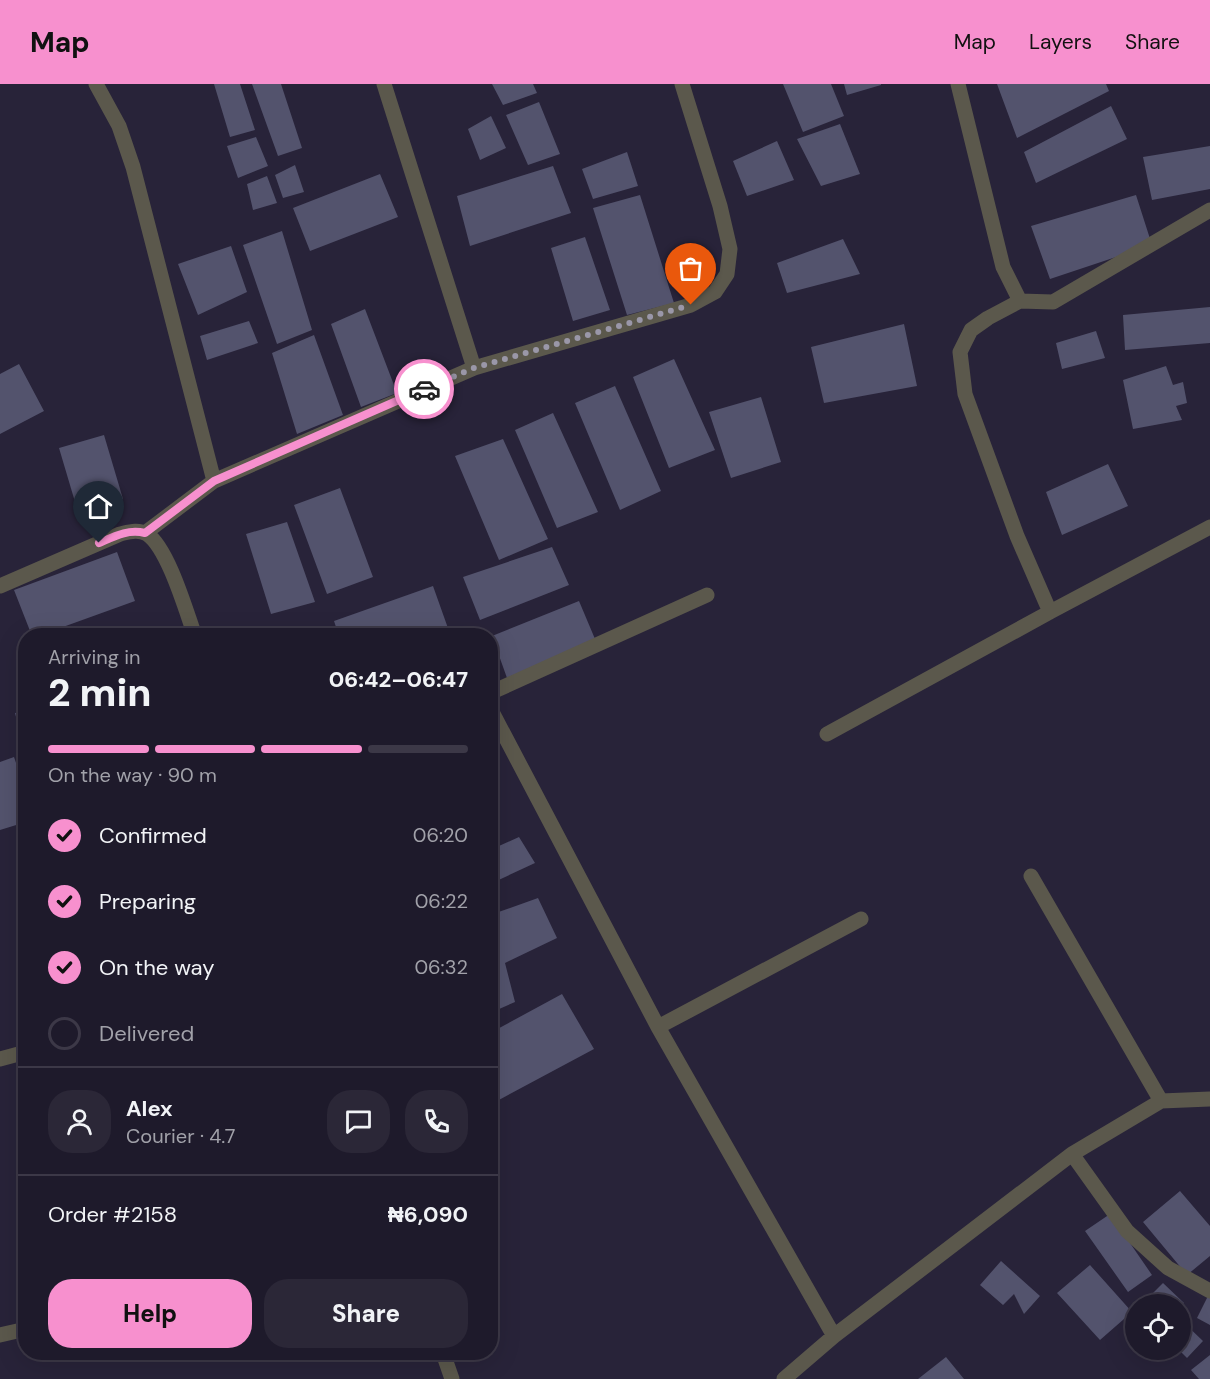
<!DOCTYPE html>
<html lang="en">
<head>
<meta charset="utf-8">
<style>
	body { margin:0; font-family:"DM Sans",sans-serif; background:#2b2737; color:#f1f3f6; height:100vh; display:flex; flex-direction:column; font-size:22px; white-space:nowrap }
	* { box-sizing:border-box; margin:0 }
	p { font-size:20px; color:#a1a1a9 }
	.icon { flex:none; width:33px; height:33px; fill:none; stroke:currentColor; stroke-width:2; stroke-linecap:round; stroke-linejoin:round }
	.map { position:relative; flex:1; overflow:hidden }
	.drawer { position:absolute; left:18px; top:544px; width:480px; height:732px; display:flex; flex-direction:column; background:#1e1a2b; border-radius:24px; box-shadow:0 6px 24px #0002,0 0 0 2px #3c3847 }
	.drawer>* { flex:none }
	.fabs { position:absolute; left:1125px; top:1210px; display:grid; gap:12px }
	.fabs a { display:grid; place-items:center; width:66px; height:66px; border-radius:50%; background:#1e1a2b; box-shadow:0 6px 24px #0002,0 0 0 2px #3c3847; font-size:30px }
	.pin { position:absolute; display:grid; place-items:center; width:51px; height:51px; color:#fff; margin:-62px -26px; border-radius:50% 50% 50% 0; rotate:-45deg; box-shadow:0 0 6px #0007 }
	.pin .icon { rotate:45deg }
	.courier { position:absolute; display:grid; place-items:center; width:60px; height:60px; margin:-30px; border:4px solid #f790ce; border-radius:50%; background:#fff; color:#222; box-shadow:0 2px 8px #0007 }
	.headline em { font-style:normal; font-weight:800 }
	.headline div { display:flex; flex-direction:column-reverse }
	.headline { display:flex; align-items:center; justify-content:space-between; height:102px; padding:0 30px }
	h1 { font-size:39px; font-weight:800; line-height:45px }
	.bar { display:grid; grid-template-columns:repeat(4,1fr); gap:9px 6px; align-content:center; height:72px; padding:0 30px }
	.bar i { height:8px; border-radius:4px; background:#3c3847 }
	.bar .current { background:#f790ce }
	.bar p { grid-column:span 4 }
	.line { display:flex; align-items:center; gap:15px; padding:0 30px; border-top:2px solid #3c3847 }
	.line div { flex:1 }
	.round { display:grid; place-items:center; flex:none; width:63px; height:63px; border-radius:24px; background:#2b2737 }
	ol { padding:0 30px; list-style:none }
	li { display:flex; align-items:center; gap:18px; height:66px }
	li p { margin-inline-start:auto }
	li .icon { padding:6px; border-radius:50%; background:#f790ce; color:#111; stroke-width:4 }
	li:last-child { color:#a1a1a9 }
	li i { width:33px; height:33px; border:3px solid #3c3847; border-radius:50% }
	.button { display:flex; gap:12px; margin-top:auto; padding:12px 30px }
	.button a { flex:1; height:69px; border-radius:24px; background:#f790ce; color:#111; font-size:24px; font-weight:800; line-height:69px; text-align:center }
	.button a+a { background:#2b2737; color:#f1f3f6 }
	header { display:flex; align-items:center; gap:36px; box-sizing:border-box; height:84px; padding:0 30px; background:#f790ce; color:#111 }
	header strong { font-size:28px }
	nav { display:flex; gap:33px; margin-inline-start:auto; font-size:21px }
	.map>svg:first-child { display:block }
	.building { fill:#53536d }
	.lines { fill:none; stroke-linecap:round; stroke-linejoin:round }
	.minor { stroke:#5b584c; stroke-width:15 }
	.done { stroke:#9a97a8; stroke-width:6; stroke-dasharray:0 10.8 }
	.route { stroke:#f790ce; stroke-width:8 }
</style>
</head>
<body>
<header>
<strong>Map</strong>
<nav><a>Map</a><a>Layers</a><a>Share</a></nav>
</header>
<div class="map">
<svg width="1210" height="1295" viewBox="0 0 1210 1295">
	<rect width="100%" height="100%" fill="#282339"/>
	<path class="building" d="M214 0H240L255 46 230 53Z
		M252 0H281L302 64 278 72Z
		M492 0H533L537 9 503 21Z
		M783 0H831L844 32 803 48Z
		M844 0H881V1L847 11Z
		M997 0H1106L1109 7 1017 54Z
		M539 18 560 70 528 81 506 31Z
		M1111 22 1127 55 1036 99 1024 68Z
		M491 32 506 64 480 76 468 45Z
		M840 40 860 90 821 102 797 55Z
		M256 53 268 82 238 94 227 62Z
		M777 57 794 96 747 112 733 77Z
		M1210 62V105L1152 116 1143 73Z
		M627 68 638 102 593 115 582 85Z
		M295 81 304 108 283 114 275 91Z
		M553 82 571 129 470 162 457 112Z
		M380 90 398 133 310 167 293 124Z
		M267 92 277 119 253 126 247 100Z
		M640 111 674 219 627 231 593 124Z
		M1136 111 1152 161 1050 195 1031 142Z
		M282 147 312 246 277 260 243 161Z
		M585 153 610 226 573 237 551 164Z
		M843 155 860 190 787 209 777 179Z
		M231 162 247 208 198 231 178 180Z
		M1210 223V259L1125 266 1123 231Z
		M365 225 397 309 361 323 331 240Z
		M249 237 258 259 207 276 200 252Z
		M904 240 917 302 824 319 811 263Z
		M1096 247 1105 274 1062 285 1056 259Z
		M314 251 343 331 297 350 272 269Z
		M674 275 715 366 669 384 633 293Z
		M19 280 44 327 0 350V290Z
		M1166 282 1173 301 1183 298 1187 319 1176 322 1182 336 1133 345 1123 296Z
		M615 302 661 407 620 426 575 319Z
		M761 313 781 378 731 394 709 328Z
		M553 329 598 428 557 444 515 346Z
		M104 351 123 415 78 428 59 364Z
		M503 355 548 455 499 476 455 372Z
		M1108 380 1128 422 1062 451 1046 408Z
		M340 404 373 493 327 510 294 421Z
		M287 438 315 518 271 530 246 450Z
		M552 463 569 501 480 536 463 493Z
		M117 468 135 517 38 552H32L14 506Z
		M433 502 449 547 434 552H339L334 537Z
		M579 517 595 555 507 594 492 552Z
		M26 627V668H25L15 629Z
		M14 673 26 708V738L0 746V678Z
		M519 753 535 779 490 800V766Z
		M538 814 557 854 505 879 515 918 490 929V831Z
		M562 910 594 965 497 1017 490 1004V949Z
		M1180 1107 1210 1142V1172L1187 1191 1143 1138Z
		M1110 1130 1152 1191 1128 1208 1085 1147Z
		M1001 1177 1040 1212 1024 1230 1014 1210 1003 1221 980 1201Z
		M1090 1181 1132 1228 1100 1256 1057 1209Z
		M1163 1199 1184 1219 1180 1223V1221H1141Z
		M1208 1212 1210 1213V1241L1197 1234Z
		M1180 1235 1203 1257 1187 1274 1179 1266H1180Z
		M1210 1271V1295H1199L1191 1286Z
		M946 1273 964 1295H918Z"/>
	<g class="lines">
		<path class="minor" d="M96 0 119 42 133 83 214 397
			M384 0 474 284
			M958 0 1003 183 1020 217
			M1210 126 1053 218 1020 217 988 234 971 246 960 268 965 310 1017 452 1050 528 1210 443
			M145 449 214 397 474 284 691 221 715 208 727 190 730 165 720 122 682 0
			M0 502 120 450C129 448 138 445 147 450 168 464 186 527 195 552
			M490 609 707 511
			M490 624 658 943 834 1252
			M827 650 1050 528
			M1031 792 1161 1017
			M658 943 861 835
			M0 975 26 968
			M1072 1070 1127 1147 1168 1184 1210 1207
			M0 1251 26 1245
			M443 1269 452 1295
			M784 1295 834 1252 1072 1070 1161 1017 1210 1015"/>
	</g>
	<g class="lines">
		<path class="done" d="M424 305 474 284 691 221"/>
		<path class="route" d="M99 459C115 452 128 445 145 449L214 397 424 305"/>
	</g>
</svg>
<div class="fabs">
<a><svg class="icon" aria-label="locate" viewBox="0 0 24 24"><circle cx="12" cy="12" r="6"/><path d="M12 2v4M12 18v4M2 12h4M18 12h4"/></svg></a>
</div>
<div class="pin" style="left:691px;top:221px;background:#ea580c"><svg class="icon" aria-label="bag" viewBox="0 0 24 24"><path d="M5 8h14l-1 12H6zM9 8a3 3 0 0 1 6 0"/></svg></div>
<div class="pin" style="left:99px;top:459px;background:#1f2937"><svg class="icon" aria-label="home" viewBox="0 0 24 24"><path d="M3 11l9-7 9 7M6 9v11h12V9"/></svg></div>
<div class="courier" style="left:424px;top:305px"><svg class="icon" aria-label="car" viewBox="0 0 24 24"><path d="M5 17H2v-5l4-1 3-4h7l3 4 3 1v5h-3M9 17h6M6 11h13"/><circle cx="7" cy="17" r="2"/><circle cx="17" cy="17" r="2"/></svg></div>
<section class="drawer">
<div class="headline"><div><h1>2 min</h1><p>Arriving in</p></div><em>06:42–06:47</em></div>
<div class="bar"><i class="current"></i><i class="current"></i><i class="current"></i><i></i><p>On the way · 90 m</p></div>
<ol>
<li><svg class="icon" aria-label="check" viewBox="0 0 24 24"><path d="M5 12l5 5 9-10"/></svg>Confirmed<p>06:20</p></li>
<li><svg class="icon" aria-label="check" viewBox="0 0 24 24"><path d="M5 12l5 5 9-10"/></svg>Preparing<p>06:22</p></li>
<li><svg class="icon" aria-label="check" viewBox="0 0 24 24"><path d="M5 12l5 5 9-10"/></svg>On the way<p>06:32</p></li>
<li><i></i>Delivered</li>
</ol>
<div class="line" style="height:108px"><a class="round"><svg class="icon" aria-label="person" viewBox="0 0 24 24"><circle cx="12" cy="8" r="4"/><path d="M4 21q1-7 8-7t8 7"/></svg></a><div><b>Alex</b><p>Courier · 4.7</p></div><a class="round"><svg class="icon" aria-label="chat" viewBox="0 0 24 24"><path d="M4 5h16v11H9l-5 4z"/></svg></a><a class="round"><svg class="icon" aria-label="phone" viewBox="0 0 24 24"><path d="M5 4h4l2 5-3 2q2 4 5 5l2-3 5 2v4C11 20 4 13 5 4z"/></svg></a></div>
<div class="line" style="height:78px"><div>Order #2158</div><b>₦6,090</b></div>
<div class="button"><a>Help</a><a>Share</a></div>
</section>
</div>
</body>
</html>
